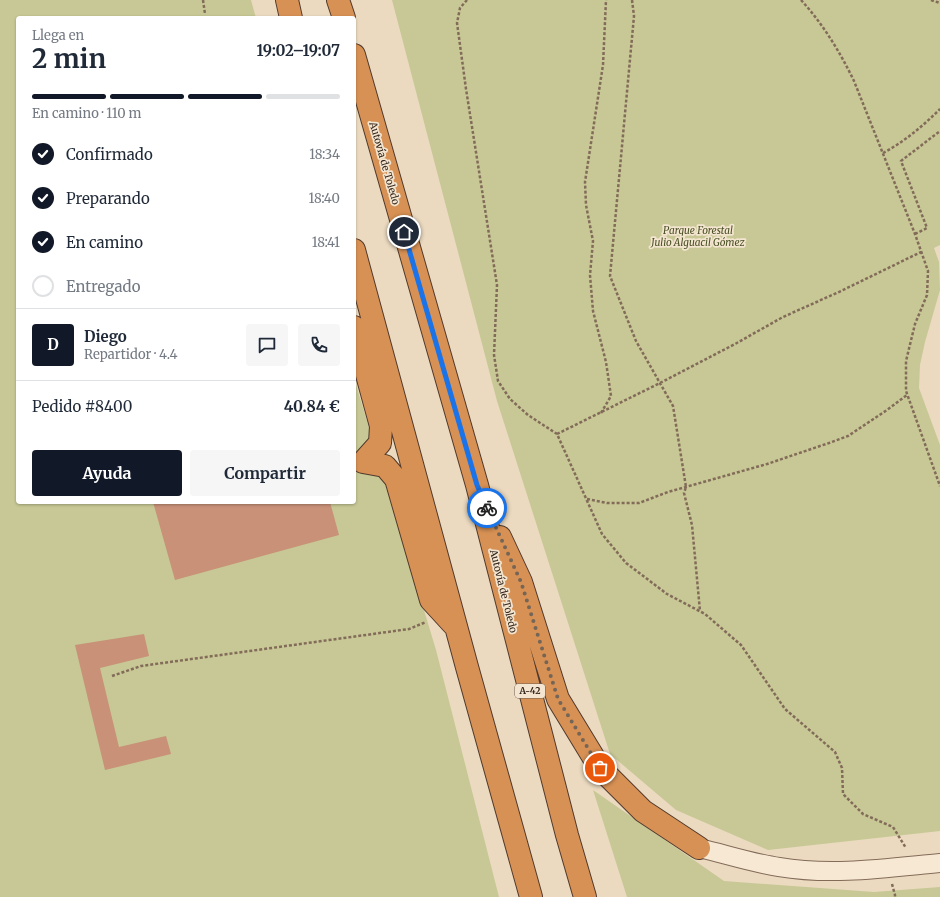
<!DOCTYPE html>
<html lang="es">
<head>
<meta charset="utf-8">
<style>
	body { margin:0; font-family:Merriweather,serif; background:#f6f6f7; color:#1f2937; height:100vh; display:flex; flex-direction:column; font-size:15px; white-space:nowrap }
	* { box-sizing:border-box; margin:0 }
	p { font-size:13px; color:#747a83 }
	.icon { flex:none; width:22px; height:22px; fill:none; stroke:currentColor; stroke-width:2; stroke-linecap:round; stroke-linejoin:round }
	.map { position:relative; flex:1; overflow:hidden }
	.side { position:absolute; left:16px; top:16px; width:340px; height:488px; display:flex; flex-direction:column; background:#fff; border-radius:4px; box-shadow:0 1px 3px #0004 }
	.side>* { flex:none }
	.pin { position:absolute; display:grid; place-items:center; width:34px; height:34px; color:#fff; margin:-17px; border:2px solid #fff; border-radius:50%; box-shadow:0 1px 4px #0007 }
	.courier { position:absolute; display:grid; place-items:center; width:40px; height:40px; margin:-20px; border:3px solid #1a73e8; border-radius:50%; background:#fff; color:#222; box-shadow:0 1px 5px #0007 }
	.overview em { font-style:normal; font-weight:700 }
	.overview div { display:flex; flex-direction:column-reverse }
	.overview { display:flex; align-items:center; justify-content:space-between; height:68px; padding:0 16px }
	h1 { font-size:26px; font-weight:700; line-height:30px }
	.bar { display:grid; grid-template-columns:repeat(4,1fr); gap:6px 4px; align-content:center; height:48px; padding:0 16px }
	.bar i { height:5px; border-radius:3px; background:#e0e1e3 }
	.bar .on { background:#111827 }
	.bar p { grid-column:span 4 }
	.line { display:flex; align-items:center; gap:10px; padding:0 16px; border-top:1px solid #e0e1e3 }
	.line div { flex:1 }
	.round { display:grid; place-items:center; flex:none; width:42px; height:42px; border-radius:4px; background:#f6f6f7 }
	ol { padding:0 16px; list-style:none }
	li { display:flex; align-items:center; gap:12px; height:44px }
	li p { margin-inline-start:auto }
	li .icon { padding:4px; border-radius:50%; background:#111827; color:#fff; stroke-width:4 }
	li:last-child { color:#747a83 }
	li i { width:22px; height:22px; border:2px solid #e0e1e3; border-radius:50% }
	.cta { display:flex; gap:8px; margin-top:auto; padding:8px 16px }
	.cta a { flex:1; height:46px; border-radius:4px; background:#111827; color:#fff; font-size:16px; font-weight:700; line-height:46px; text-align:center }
	.cta a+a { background:#f6f6f7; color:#1f2937 }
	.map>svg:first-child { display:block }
	.green { fill:#c7c895 }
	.building { fill:#c89178 }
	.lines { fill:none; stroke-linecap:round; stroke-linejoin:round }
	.street-casing { stroke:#836b59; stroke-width:20 }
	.highway-casing { stroke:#513a2d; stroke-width:24 }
	.path { stroke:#836b59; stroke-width:2.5; stroke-dasharray:3 2; stroke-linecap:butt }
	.street { stroke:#f7e8d3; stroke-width:18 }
	.highway { stroke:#d79154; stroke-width:22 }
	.done { stroke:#746556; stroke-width:4; stroke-dasharray:0 7.2 }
	.route { stroke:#1a73e8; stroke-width:5 }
	.labels { text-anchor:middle; stroke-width:3.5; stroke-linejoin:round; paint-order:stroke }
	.shield { fill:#f3e5cf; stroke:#6d5f52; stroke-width:1 }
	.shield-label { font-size:9px; font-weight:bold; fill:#34261d }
	.street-label { font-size:10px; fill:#34261d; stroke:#f3e5cf }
	.park-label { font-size:10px; font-style:italic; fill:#484f24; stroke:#f3e5cf }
</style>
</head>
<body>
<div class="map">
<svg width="940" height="897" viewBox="0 0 940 897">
	<rect width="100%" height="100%" fill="#ebdac0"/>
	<path class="green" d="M0 0H251L256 18H18V502H354V378L436 650 499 897H0Z
		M392 0H940V245L934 248 939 262 940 290 925 342 920 365 919 388 940 445V831L768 850 676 810 610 754 497 401Z
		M593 790 724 881 874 892 940 887V897H627Z"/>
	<path class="building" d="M153 502H330L339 535 175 580Z
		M144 634 149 656 100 668 119 747 166 736 171 754 105 770 75 645Z"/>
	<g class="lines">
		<g class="street-casing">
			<path id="street" d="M699 848C725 854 752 863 779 867 832 876 887 868 940 863"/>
		</g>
		<g class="highway-casing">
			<path id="highway" d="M287 0 291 18
				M338 0 344 18
				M354 55 477 485 567 835 585 897
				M354 250 467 667 531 897
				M354 327 381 426 380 443 363 462
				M363 462 385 466 396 479 431 600 453 624
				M500 537 521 582 558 699 600 768 643 811 699 848"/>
		</g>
		<path class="path" d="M203 0 205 14
			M467 0 460 8 457 23 466 89 497 285 494 355 498 381 510 399 528 415 557 434 602 534 626 563 667 594 705 614 741 645 785 709 835 752 842 768 843 794 863 814 893 827 906 848
			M632 0 634 16 610 276 636 341 673 406 686 487 684 493 692 525 700 611
			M801 0C823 24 840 52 854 81L915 234 928 271 927 295 915 324 906 361V391L940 486
			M931 0 940 3
			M883 153C904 142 923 126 940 109
			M915 234 927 228 901 161 940 131
			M601 413 611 396 606 362 593 311 590 275 593 241 586 205 585 182 603 65 606 0
			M557 434 660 383 735 344 783 317 841 291 921 252
			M587 499 607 503H639L668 492 767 464 829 443 848 436 887 410 907 395
			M112 676 141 666 409 629 426 622
			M892 884 895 895V897"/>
		<use href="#street" class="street"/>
		<use href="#highway" class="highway"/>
	</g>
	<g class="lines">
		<path class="done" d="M487 508 521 582 558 699 600 768"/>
		<path class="route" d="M404 232 477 485 487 508"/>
	</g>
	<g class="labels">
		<rect class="shield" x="515" y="684" width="30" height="14" rx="3"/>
		<g class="shield-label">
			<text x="530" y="694">A-42</text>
		</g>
		<g class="street-label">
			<text transform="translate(385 163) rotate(74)" y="4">Autovía de Toledo</text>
			<text transform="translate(504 591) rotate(76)" y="4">Autovía de Toledo</text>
		</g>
		<g class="park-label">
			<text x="698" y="234">Parque Forestal<tspan x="698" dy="12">Julio Alguacil Gómez</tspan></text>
		</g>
	</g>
</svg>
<div class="pin" style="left:600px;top:768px;background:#ea580c"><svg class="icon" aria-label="bag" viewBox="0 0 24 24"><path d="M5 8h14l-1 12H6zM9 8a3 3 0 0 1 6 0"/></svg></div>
<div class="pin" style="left:404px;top:232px;background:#1f2937"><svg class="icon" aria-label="home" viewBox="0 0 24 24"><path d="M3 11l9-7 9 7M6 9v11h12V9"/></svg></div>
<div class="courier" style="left:487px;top:508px"><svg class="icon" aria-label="bike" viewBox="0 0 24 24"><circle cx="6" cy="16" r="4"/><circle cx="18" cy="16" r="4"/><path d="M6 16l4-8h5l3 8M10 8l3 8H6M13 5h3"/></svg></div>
<section class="side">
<div class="overview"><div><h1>2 min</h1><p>Llega en</p></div><em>19:02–19:07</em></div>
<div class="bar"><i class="on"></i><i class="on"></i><i class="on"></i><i></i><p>En camino · 110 m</p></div>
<ol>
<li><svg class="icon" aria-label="check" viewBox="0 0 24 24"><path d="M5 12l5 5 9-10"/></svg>Confirmado<p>18:34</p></li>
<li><svg class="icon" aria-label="check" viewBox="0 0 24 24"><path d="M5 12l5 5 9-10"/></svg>Preparando<p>18:40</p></li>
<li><svg class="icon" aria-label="check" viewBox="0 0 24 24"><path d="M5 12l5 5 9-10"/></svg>En camino<p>18:41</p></li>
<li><i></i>Entregado</li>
</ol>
<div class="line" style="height:72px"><b class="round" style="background:#111827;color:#fff">D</b><div><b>Diego</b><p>Repartidor · 4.4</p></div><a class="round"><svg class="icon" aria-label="chat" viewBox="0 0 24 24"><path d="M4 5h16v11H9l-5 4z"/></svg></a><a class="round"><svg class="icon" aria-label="phone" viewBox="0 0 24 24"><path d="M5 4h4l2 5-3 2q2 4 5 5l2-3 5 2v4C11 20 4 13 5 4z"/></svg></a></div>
<div class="line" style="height:52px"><div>Pedido #8400</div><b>40.84 €</b></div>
<div class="cta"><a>Ayuda</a><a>Compartir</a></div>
</section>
</div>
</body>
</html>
